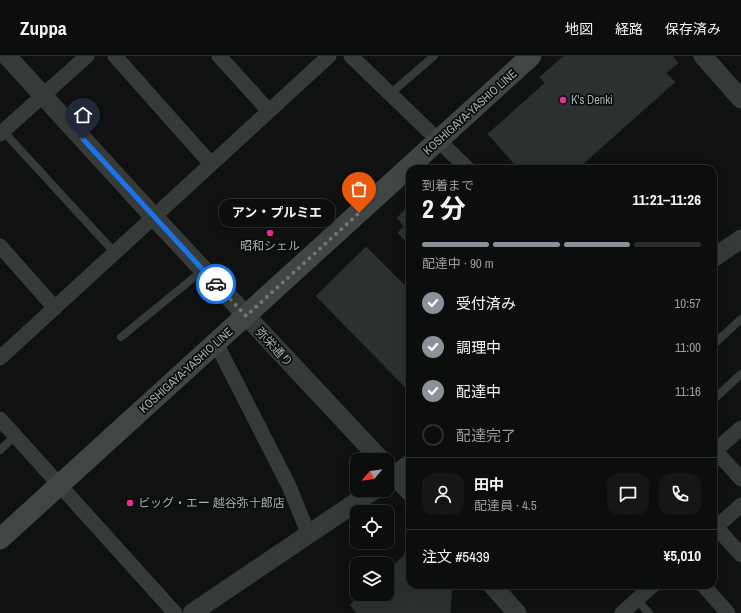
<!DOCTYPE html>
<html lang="ja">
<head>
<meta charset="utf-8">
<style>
	body { margin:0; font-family:"Archivo Narrow","Noto Sans JP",sans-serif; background:#151616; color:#f1f3f6; height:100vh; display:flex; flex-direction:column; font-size:15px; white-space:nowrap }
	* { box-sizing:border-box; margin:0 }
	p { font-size:13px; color:#9a9c9d }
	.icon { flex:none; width:22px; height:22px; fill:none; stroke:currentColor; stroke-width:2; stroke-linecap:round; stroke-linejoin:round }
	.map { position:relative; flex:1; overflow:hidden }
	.drawer { position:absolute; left:406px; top:109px; width:311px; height:424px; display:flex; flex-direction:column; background:#0c0d0d; border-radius:12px; box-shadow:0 4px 16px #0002,0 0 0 1px #2c2d2e }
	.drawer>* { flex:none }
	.needle { width:26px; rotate:241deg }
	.fabs { position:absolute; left:350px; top:397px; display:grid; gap:8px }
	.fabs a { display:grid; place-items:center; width:44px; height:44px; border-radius:8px; background:#0c0d0d; box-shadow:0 4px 16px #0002,0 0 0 1px #2c2d2e; font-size:20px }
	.pin { position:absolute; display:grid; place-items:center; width:34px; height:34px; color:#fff; margin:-41px -17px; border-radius:50% 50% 50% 0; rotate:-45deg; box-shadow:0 0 4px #0007 }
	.pin .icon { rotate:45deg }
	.courier { position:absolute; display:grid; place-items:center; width:40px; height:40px; margin:-20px; border:3px solid #1a73e8; border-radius:50%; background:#fff; color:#222; box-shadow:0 1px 5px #0007 }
	.bubble { position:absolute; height:28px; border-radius:12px; background:#0c0d0d; box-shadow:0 4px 16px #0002,0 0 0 1px #2c2d2e; font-size:13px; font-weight:700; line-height:28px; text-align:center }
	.overview em { font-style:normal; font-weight:700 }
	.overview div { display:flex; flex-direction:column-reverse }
	.overview { display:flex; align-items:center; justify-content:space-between; height:68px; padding:0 16px }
	h1 { font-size:26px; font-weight:700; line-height:30px }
	.bar { display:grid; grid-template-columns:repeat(4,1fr); gap:6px 4px; align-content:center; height:48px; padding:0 16px }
	.bar i { height:5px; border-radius:3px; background:#2c2d2e }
	.bar .current { background:#8c9099 }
	.bar p { grid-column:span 4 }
	.line { display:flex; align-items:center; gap:10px; padding:0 16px; border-top:1px solid #2c2d2e }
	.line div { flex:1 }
	.round { display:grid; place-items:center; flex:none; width:42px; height:42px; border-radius:12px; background:#151616 }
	ol { padding:0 16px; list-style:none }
	li { display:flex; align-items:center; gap:12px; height:44px }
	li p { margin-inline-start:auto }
	li .icon { padding:4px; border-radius:50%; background:#8c9099; color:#fff; stroke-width:4 }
	li:last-child { color:#9a9c9d }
	li i { width:22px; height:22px; border:2px solid #2c2d2e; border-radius:50% }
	header { display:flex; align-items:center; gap:24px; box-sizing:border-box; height:56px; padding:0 20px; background:#0c0d0d; border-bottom:1px solid #2c2d2e }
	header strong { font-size:19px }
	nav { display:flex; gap:22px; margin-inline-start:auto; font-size:14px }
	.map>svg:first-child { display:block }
	.building { fill:#2d3030; stroke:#2a2d2c }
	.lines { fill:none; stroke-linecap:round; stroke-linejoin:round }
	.service { stroke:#363b39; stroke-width:8 }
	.minor { stroke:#363b39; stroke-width:15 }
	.tertiary { stroke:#363b39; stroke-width:19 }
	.secondary { stroke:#3f4643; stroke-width:21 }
	.done { stroke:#6f7a74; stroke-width:4; stroke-dasharray:0 7.2 }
	.route { stroke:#1a73e8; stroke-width:5 }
	.poi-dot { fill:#ea2f9b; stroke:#0b0c0c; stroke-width:1.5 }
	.labels { text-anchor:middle; stroke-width:3.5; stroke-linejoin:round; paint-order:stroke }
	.poi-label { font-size:12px; fill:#a2b2a9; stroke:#0b0c0c; text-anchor:start }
	.street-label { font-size:12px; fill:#a2b2a9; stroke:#0b0c0c }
</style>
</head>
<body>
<header>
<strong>Zuppa</strong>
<nav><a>地図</a><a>経路</a><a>保存済み</a></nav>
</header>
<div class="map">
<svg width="741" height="557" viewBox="0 0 741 557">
	<rect width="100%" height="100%" fill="#101111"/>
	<path class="building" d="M564 0H672L678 7 666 17 675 26 577 113H519L488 78 545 27 540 21Z
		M410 149V189L398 177 404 170 397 162Z
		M366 191 410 235V336L316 240Z
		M409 495 410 529H440L444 533 452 532 450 557H357L350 549 362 538H387V515Z"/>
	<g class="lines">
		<path class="service" d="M390 38 434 0
			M2 74 115 197
			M121 281 203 214
			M713 289 741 263
			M713 344 741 318
			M0 394 15 380
			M637 544 649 557"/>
		<path class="minor" d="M115 0 211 108
			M219 0 269 55
			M351 0 468 113
			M0 78 87 0
			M0 190 55 252
			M216 287 288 428 309 479
			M0 302 329 0
			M0 363 175 557
			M713 392 741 423
			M716 394 741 372
			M716 471 741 499
			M713 474 741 449
			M703 529 728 557
			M622 557 653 529"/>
		<path class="tertiary" d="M7 0 154 161 381 404
			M703 0 741 43
			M713 202 741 183
			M387 411 410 436
			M387 425 410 408
			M492 529 517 557
			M192 557 374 434"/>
		<path class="secondary" d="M0 483 531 0"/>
	</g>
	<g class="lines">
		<path class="done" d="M216 228 246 260 359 157"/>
		<path class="route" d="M83 83 216 228"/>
	</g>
	<g class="poi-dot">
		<circle cx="563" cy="44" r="4"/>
		<circle cx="270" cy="177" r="4"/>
		<circle cx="130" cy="447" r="4"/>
	</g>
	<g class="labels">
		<g class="poi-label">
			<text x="571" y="48">K's Denki</text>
			<text x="270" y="194" text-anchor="middle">昭和シェル</text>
			<text x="138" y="451">ビッグ・エー 越谷弥十郎店</text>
		</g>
		<g class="street-label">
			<text transform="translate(470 56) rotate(-42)" y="4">KOSHIGAYA-YASHIO LINE</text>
			<text transform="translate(274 291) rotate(47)" y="4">弥栄通り</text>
			<text transform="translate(186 314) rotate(-42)" y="4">KOSHIGAYA-YASHIO LINE</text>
		</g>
	</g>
</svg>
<div class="fabs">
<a><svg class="needle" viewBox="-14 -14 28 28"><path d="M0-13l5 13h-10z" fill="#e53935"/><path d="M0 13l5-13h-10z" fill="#9a9c9d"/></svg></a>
<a><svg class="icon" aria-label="locate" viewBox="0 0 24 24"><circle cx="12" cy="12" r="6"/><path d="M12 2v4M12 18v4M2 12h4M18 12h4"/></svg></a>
<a><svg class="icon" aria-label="layers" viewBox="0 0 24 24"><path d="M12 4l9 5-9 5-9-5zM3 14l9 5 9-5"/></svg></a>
</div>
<div class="pin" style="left:359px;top:157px;background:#ea580c"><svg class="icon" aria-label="bag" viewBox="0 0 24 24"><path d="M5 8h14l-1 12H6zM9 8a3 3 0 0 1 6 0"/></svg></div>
<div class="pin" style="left:83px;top:83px;background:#1f2937"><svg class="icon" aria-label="home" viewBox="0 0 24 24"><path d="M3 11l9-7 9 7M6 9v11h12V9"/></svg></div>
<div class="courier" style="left:216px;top:228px"><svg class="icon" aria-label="car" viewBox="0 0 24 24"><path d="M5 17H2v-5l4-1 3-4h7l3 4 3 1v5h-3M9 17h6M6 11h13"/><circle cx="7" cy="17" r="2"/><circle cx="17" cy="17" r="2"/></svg></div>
<div class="bubble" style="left:219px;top:143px;width:116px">アン・プルミエ</div>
<section class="drawer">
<div class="overview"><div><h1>2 分</h1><p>到着まで</p></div><em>11:21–11:26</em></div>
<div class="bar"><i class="current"></i><i class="current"></i><i class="current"></i><i></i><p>配達中 · 90 m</p></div>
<ol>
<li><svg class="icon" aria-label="check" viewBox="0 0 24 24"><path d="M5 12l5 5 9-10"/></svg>受付済み<p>10:57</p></li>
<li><svg class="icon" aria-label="check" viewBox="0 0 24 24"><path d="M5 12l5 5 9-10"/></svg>調理中<p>11:00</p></li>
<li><svg class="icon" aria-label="check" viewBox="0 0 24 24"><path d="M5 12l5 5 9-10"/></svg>配達中<p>11:16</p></li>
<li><i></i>配達完了</li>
</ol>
<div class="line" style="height:72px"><a class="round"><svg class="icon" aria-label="person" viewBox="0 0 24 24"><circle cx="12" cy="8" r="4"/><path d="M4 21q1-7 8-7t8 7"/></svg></a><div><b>田中</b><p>配達員 · 4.5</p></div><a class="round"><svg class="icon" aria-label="chat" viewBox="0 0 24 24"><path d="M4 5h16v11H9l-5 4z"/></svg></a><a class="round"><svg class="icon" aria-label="phone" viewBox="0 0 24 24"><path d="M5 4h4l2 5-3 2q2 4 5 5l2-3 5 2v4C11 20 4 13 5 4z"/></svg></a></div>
<div class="line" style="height:52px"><div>注文 #5439</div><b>¥5,010</b></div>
</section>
</div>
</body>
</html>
